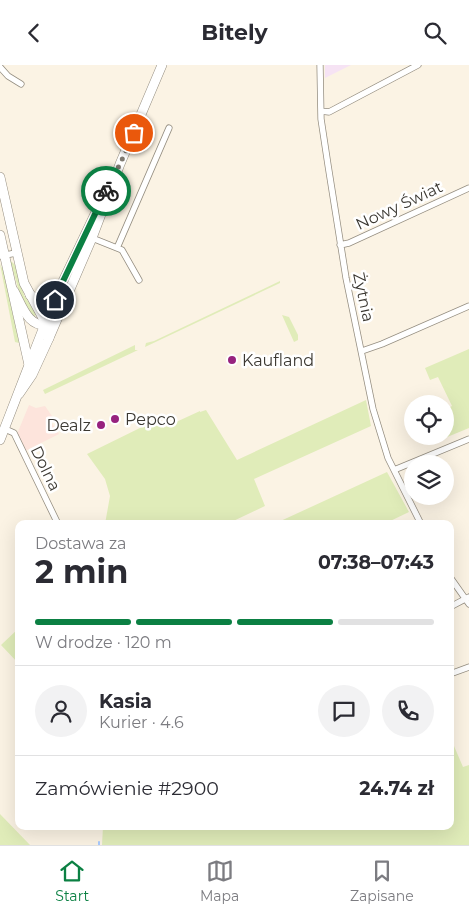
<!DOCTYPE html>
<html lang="pl">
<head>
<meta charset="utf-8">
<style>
	body { margin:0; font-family:Montserrat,sans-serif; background:#f2f2f3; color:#2b2b33; height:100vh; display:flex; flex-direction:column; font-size:19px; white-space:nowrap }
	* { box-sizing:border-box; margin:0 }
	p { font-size:16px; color:#7c7c81 }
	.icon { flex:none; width:28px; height:28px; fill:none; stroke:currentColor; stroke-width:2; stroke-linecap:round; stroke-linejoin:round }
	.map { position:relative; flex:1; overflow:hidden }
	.details { position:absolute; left:15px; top:455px; width:439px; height:310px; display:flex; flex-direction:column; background:#fff; border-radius:10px; box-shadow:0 5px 20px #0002 }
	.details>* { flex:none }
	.tools { position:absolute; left:404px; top:330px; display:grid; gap:10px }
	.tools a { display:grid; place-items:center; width:50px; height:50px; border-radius:50%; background:#fff; box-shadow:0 5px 20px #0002; font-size:25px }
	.pin { position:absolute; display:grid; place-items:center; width:42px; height:42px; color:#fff; margin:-21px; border:2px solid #fff; border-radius:50%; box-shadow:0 1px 5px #0007 }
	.courier { position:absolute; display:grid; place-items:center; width:50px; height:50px; margin:-25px; border:4px solid #0b8043; border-radius:50%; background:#fff; color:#222; box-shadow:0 1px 6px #0007 }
	.summary em { font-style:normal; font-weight:700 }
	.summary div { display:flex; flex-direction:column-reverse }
	.summary { display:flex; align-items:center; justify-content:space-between; height:85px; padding:0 20px }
	h1 { font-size:32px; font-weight:700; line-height:38px }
	.bar { display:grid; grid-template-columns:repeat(4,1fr); gap:8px 5px; align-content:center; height:60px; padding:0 20px }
	.bar i { height:6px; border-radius:4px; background:#e1e1e2 }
	.bar .active { background:#0b8043 }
	.bar p { grid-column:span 4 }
	.line { display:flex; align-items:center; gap:12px; padding:0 20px; border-top:1px solid #e1e1e2 }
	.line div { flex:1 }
	.round { display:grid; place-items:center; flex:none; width:52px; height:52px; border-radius:26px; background:#f2f2f3 }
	header { display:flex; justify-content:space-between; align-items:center; height:65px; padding:0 20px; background:#fff; font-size:22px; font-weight:700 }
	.menu { display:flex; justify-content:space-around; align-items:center; height:70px; border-top:1px solid #e1e1e2; background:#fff; font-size:14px; color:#7c7c81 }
	.menu a { display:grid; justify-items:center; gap:2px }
	.menu .active { color:#0b8043 }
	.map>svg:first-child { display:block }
	.industrial { fill:#fde4dc }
	.education { fill:#f6e3f4 }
	.green { fill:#e0ecb9 }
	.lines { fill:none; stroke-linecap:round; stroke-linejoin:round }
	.stream { stroke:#a8cafe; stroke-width:2 }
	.street-casing { stroke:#958e81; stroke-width:7 }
	.secondary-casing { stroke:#958e81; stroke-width:10 }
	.primary-casing { stroke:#958e81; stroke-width:10 }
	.street { stroke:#fff; stroke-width:5.5 }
	.secondary { stroke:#fff; stroke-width:9 }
	.primary { stroke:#fff; stroke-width:9 }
	.done { stroke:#7e7970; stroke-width:5; stroke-dasharray:0 9 }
	.route { stroke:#0b8043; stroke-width:6 }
	.poi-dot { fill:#97227e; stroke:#fff; stroke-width:2 }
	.labels { text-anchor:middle; stroke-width:5; stroke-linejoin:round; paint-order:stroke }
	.street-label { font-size:16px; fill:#3b3832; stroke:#fff }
	.poi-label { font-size:16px; fill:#3b3832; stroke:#fff; text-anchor:start }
</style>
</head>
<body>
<header><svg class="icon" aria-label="back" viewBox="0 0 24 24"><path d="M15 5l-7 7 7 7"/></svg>Bitely<svg class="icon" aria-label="search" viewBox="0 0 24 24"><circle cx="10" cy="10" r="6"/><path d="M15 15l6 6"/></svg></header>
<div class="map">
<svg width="469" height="780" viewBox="0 0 469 780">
	<rect width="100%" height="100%" fill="#fbf3e4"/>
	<path class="industrial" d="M29 340 36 343 45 341 54 354 51 357 59 369 25 386 17 369Z"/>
	<path class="education" d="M325 0H351L325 13Z"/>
	<path class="green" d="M10 195 15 200 24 230 36 249 34 253 20 230Z
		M0 199 4 207 19 278 15 277Z
		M280 216V218L145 282 146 278 154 276Z
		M282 250 289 252 298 270V275L294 277Z
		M135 280V285H138L45 329 43 325Z
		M469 284V363L440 375 438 371H445V345L452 341 438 312 430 315 425 303Z
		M366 335 371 361 254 414 265 441 227 459H105L110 431 105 414 87 389 146 360 153 357 156 361 161 359 163 363 200 346V347L206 345 237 395Z
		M387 407 409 447 384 459H274Z
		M19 563V599L1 580Z
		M454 681 463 702 469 700V780H102L103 761H450V683Z
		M0 749 30 780H0Z"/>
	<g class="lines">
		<path class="stream" d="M99 777V780"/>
		<g class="street-casing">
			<path id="street" d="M320 0 321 54 328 100 346 213 373 344 388 393 421 459
				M0 2 8 11 21 19
				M321 46 329 47 418 0
				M92 173 117 183 169 63
				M340 180 349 178 469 123
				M117 183 122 185 139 215
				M0 191 16 188
				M362 286 382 279 469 241
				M5 364 14 368 58 459
				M394 405 469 374
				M450 512 469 539
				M450 542 469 532
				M450 609 469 602"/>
		</g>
		<g class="secondary-casing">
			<path id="secondary" d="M14 226C23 243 28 263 50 260
				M30 230 42 237 48 236 56 231
				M49 273 92 173 120 99 162 0
				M29 300 56 231 106 126"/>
		</g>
		<g class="primary-casing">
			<path id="primary" d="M0 112 24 218 43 253 49 273 32 310 19 329
				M0 170 29 300 0 375"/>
		</g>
		<use href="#street" class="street"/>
		<use href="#secondary" class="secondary"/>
		<use href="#primary" class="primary"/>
	</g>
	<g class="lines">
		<path class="done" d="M106 126 120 99 134 68"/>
		<path class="route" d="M55 235 56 231 106 126"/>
	</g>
	<g class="poi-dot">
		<circle cx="232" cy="295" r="5"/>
		<circle cx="115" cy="354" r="5"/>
		<circle cx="101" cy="360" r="5"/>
	</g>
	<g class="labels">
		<g class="street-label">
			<text transform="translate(399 140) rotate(-25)" y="6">Nowy Świat</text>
			<text transform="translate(364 232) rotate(78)" y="6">Żytnia</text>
			<text transform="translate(46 403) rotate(64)" y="6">Dolna</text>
		</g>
		<g class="poi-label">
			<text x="242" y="301">Kaufland</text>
			<text x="125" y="360">Pepco</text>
			<text x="91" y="366" text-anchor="end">Dealz</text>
		</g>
	</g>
</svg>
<div class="tools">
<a><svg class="icon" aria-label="locate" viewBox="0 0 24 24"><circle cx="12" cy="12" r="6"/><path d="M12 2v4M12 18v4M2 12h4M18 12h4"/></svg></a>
<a><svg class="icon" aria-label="layers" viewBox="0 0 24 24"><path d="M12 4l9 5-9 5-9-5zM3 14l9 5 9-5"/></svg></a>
</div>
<div class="pin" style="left:134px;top:68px;background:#ea580c"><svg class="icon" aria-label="bag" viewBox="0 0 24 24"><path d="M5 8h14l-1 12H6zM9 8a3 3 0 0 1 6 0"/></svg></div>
<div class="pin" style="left:55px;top:235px;background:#1f2937"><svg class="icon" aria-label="home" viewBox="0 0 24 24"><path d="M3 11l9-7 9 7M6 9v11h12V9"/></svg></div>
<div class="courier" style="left:106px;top:126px"><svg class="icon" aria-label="bike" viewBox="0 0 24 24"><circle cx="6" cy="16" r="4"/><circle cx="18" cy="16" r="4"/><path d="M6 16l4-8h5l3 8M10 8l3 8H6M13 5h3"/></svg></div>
<section class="details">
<div class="summary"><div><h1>2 min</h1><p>Dostawa za</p></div><em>07:38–07:43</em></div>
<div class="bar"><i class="active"></i><i class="active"></i><i class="active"></i><i></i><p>W drodze · 120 m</p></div>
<div class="line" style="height:90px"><a class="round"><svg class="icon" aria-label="person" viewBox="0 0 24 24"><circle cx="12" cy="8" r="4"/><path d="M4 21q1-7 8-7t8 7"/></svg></a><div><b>Kasia</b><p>Kurier · 4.6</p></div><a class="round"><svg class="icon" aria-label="chat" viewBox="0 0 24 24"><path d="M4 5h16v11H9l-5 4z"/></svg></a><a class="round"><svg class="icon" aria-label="phone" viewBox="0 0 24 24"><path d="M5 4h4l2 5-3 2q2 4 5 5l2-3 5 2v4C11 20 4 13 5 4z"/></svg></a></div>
<div class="line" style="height:65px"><div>Zamówienie #2900</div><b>24.74 zł</b></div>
</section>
</div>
<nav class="menu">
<a class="active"><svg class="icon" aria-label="home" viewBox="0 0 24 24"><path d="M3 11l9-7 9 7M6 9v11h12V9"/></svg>Start</a>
<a><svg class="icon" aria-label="map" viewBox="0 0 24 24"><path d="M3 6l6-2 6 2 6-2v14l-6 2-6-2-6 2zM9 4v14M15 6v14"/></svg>Mapa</a>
<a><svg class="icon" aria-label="saved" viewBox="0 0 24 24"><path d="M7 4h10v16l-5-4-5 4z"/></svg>Zapisane</a>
</nav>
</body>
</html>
